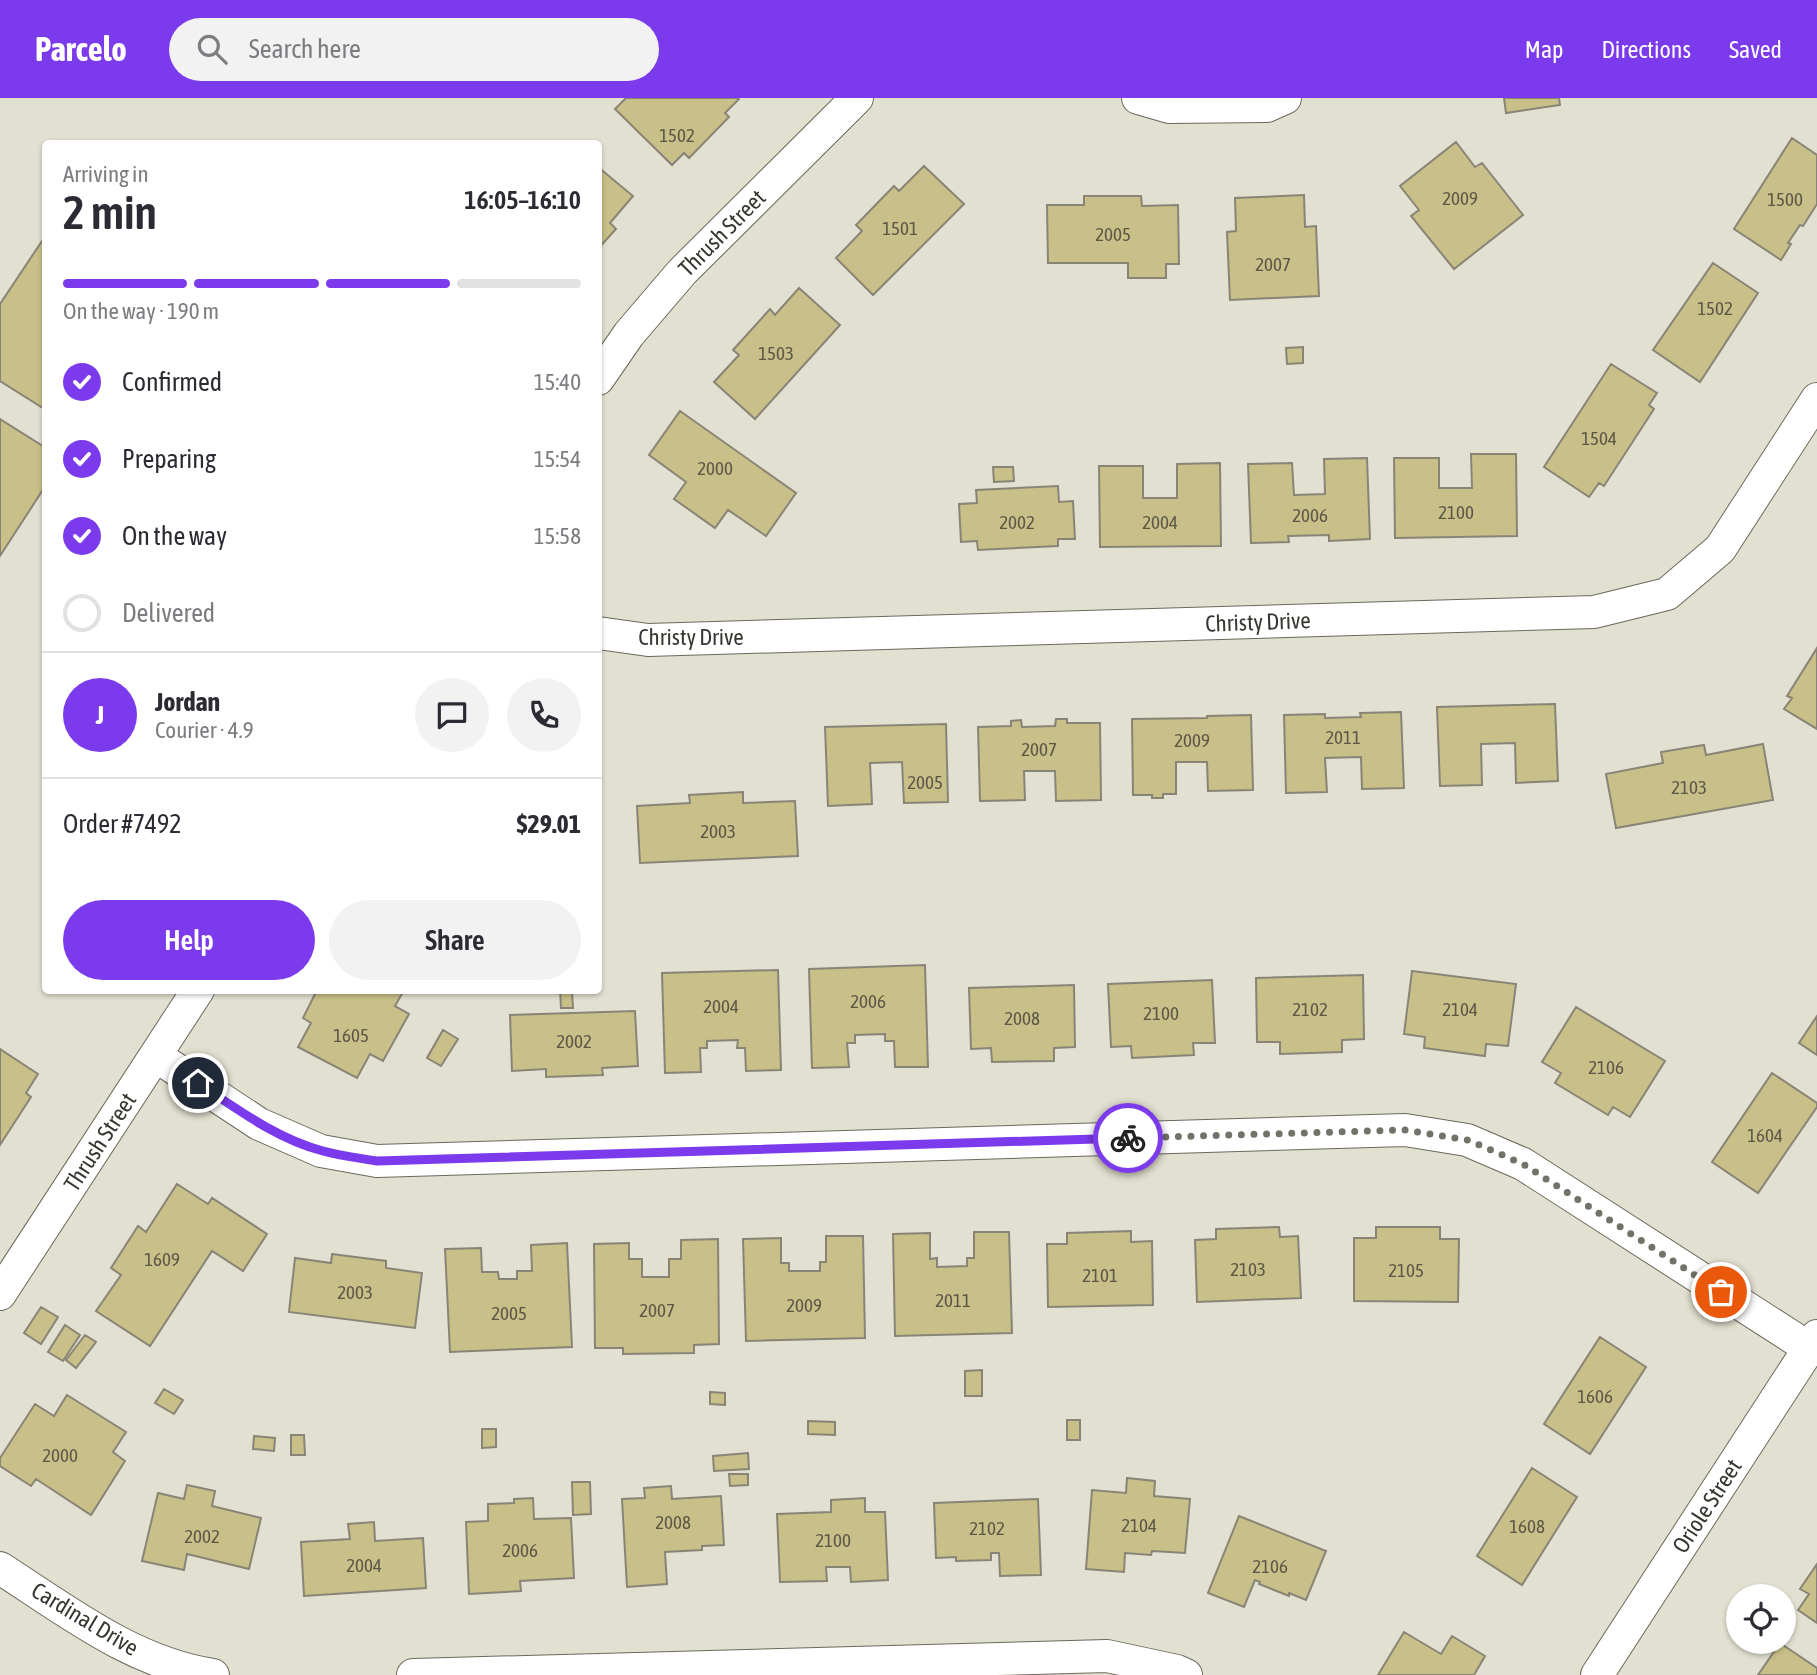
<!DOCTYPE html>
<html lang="en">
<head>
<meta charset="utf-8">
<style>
	body { margin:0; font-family:"Asap Condensed",sans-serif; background:#f2f2f3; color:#2b2b33; height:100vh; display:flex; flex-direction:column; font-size:26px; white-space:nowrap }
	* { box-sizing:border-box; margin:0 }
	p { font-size:23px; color:#7c7c81 }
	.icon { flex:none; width:38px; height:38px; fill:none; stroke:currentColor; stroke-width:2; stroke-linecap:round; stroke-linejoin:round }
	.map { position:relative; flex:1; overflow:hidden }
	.sheet { position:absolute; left:42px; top:42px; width:560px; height:854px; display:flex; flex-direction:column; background:#fff; border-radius:7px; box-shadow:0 2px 5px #0004 }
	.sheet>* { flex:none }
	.controls { position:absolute; left:1726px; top:1486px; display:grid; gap:14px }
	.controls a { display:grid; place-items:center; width:70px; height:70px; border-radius:50%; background:#fff; box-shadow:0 2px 5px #0004; font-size:35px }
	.pin { position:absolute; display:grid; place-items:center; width:60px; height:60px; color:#fff; margin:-30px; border:4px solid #fff; border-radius:50%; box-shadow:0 2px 7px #0007 }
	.courier { position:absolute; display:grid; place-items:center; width:70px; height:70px; margin:-35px; border:5px solid #7c3aed; border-radius:50%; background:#fff; color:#222; box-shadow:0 2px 9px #0007 }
	.summary em { font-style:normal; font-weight:600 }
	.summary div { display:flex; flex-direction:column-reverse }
	.summary { display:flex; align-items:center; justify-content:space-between; height:119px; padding:0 21px }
	h1 { font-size:46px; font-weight:600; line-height:52px }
	.bar { display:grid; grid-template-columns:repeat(4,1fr); gap:10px 7px; align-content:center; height:84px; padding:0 21px }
	.bar i { height:9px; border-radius:5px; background:#e1e1e2 }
	.bar .active { background:#7c3aed }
	.bar p { grid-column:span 4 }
	.line { display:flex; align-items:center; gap:18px; padding:0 21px; border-top:2px solid #e1e1e2 }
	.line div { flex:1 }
	.round { display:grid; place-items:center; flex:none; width:74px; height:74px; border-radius:37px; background:#f2f2f3 }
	ol { padding:0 21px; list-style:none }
	li { display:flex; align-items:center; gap:21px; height:77px }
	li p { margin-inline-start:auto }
	li .icon { padding:7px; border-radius:50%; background:#7c3aed; color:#fff; stroke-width:4 }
	li:last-child { color:#7c7c81 }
	li i { width:38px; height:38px; border:4px solid #e1e1e2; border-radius:50% }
	.action { display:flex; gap:14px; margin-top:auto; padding:14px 21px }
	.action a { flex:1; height:80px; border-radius:42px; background:#7c3aed; color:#fff; font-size:28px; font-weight:600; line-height:80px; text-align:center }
	.action a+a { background:#f2f2f3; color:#2b2b33 }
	header { display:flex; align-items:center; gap:42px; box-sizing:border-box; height:98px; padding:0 35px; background:#7c3aed; color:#fff }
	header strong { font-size:33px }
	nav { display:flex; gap:38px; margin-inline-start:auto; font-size:24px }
	.search { width:490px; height:63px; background:#f2f2f3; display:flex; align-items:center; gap:18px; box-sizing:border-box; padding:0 24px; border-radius:38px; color:#7c7c81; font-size:26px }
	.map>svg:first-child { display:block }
	.building { fill:#c9bf88; stroke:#888577; stroke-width:2 }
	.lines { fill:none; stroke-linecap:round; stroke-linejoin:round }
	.street-casing { stroke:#6b695b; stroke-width:34 }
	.street { stroke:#fff; stroke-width:32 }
	.done { stroke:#737268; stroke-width:7; stroke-dasharray:0 12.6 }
	.route { stroke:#7c3aed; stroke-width:9 }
	.labels { text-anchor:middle; stroke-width:6; stroke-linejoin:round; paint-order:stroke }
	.number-label { font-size:19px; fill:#5c5846 }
	.street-label { font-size:23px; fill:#373630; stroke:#fff }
</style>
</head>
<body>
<header>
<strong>Parcelo</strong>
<div class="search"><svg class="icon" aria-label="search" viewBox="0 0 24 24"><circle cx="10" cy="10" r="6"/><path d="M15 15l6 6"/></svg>Search here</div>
<nav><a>Map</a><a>Directions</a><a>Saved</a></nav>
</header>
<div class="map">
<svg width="1817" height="1577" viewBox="0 0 1817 1577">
	<rect width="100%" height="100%" fill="#e2e0d0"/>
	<path class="building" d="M626 0H738L739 1 725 15 729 19 689 60 684 55 672 67 615 11Z
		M1504 0H1559L1560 7 1506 15Z
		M1792 40 1817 57V106L1803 128 1800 127 1788 145 1791 146 1781 162 1734 131Z
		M1456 44 1475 69 1482 65 1523 117 1454 171 1411 118 1419 112 1400 88Z
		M924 68 964 106 873 197 836 160 862 133 856 127 894 88 899 93Z
		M598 69 633 98 610 125 616 131 598 151Z
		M1304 97 1305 129 1316 128 1319 198 1230 202 1227 134 1236 133 1235 100Z
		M1084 98H1141L1142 108 1178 107 1179 166H1166V180H1128V165H1048L1047 107H1084Z
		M46 137V312L0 283V206Z
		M1713 165 1758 195 1700 284 1653 252Z
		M799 190 840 227 755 321 714 284 739 257 733 252 770 211 775 217Z
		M1303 249V265L1287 266 1286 250Z
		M1611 266 1657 295 1649 307 1654 311 1604 388 1599 385 1589 399 1544 369Z
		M680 313 796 395 766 438 728 412 715 430 674 401 686 384 649 357Z
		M0 321 46 350V387L0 458Z
		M1471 356H1516L1517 438 1395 440 1394 360H1439V390H1472Z
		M1367 360 1370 441 1329 443V437L1288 438 1289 444 1251 445 1248 366 1292 365 1294 397 1325 396 1324 361Z
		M1220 365 1221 448 1100 449 1099 368H1143V400H1177V366Z
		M993 369H1013L1014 383 994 384Z
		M1058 388 1059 404 1073 403 1075 441H1058V448L978 452 977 443 961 444 959 406 977 405 976 392Z
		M1817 550V631L1784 611 1792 600 1787 598Z
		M1555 606 1558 683 1516 685 1515 645 1481 646 1482 687 1440 688 1437 609Z
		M1401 614 1404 690 1362 691 1361 659 1325 660 1327 694 1286 695 1284 617 1325 616V620L1361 619 1360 615Z
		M1251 617 1253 692 1208 693 1207 664H1176V696H1163V700H1152V697H1133L1132 621 1207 620V618Z
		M1056 621H1067V625H1100L1101 702 1056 703 1055 673H1024L1025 702 980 703 978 629 1011 628V623L1021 622 1022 629 1055 628Z
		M946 626 948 704 904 705 902 664 870 665 872 706 828 708 825 629Z
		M1763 646 1773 702 1616 730 1606 676 1663 665 1661 654 1704 647 1706 657Z
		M743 694V705L795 703 798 758 640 765 637 708 690 705 689 697Z
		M925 867 928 969H895L894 943H885V936L855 937V945H847L849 969 812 970 809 871Z
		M778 872 781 972 746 973 745 950H737L738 942 707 943V950H700L701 974 665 975 662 875Z
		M1412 873 1516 886 1508 948 1486 946 1485 958 1424 950 1425 939 1404 936Z
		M1363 877 1364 941 1342 942V954L1280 956V944H1257L1256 880Z
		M1212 882 1215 945H1193L1194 957 1132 960 1131 948 1111 949 1108 886Z
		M1074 887 1075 949 1054 950V963L992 964 991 950 971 951 969 890Z
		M317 892H404L395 908 409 916 383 963 370 956 357 980 298 949 311 925 303 920Z
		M560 892H572L573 910H561Z
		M1576 909 1665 963 1630 1019 1613 1009 1608 1017 1555 985 1561 975 1542 964Z
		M635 913 638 968 602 970 603 977 546 979V971L512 973 510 917Z
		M1817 918V957L1799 945Z
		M443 932 458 941 441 968 427 960Z
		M0 951 38 976 26 995 31 999 0 1047Z
		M1772 975 1817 1005V1009L1758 1095 1712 1064Z
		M177 1086 208 1106 212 1100 267 1136 243 1173 212 1153 150 1248 96 1213 121 1177 111 1170 138 1128 146 1134Z
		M1279 1129 1280 1139 1298 1138 1301 1200 1197 1204 1195 1142 1216 1141V1131Z
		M1376 1129H1440V1141H1459L1458 1204 1354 1203V1140H1376Z
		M1131 1133V1144L1152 1143 1153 1207 1048 1209 1047 1146H1067V1135Z
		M974 1134H1009L1012 1235 895 1238 893 1136 930 1135V1161L937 1160V1169L967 1168V1160H974Z
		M826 1138H863L865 1240 746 1243 743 1141 781 1140V1165H789V1173H820V1164H826Z
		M718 1141 719 1246 694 1247V1255L623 1256V1250H595L594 1146 629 1145V1161H642V1179H669V1161H681V1142Z
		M567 1145 572 1249 450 1254 445 1151 481 1150 482 1174H498L499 1181H517V1173H532L531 1147Z
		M332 1156 386 1163V1170L422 1175 415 1230 289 1214 295 1160 331 1165Z
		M41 1209 58 1219 41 1246 24 1235Z
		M65 1227 80 1237 63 1263 48 1254Z
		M85 1237 96 1244 76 1270 66 1262Z
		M1600 1239 1646 1269 1590 1356 1544 1326Z
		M982 1272V1298H965V1273Z
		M164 1291 183 1302 174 1316 155 1305Z
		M710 1294 725 1295V1307L710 1306Z
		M67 1297 126 1334 113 1354 125 1363 91 1417 36 1381 31 1388 0 1368V1360L35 1306 54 1318Z
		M1067 1322H1080V1342H1067Z
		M808 1323 835 1324V1337L808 1336Z
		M482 1331H496V1349L482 1350Z
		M291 1337H304L305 1357H291Z
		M254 1338 275 1340 274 1353 253 1351Z
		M748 1355 749 1371 714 1373 713 1358Z
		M1532 1370 1577 1399 1522 1487 1477 1458Z
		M729 1376H748V1387L730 1388Z
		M1127 1380 1155 1383 1154 1398 1190 1401 1185 1455 1152 1453 1151 1457 1125 1455 1124 1474 1086 1471 1092 1392 1126 1395Z
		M572 1384H590L591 1416 573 1417Z
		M187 1387 215 1393 212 1408 261 1420 249 1471 187 1456 184 1472 142 1463 158 1395 184 1401Z
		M671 1388 672 1401 721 1398 724 1447 702 1448V1452L665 1454 667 1486 627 1489 622 1401 645 1400 644 1390Z
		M533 1400 534 1421 571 1420 574 1480 520 1483 521 1493 469 1496 466 1424 488 1423V1406L514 1405V1401Z
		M865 1400V1414H885L888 1482 851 1484 850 1469H826L827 1483 780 1484 777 1416 831 1414V1402Z
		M1038 1401 1041 1477 1000 1478 999 1455H991V1462L956 1463V1459L936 1460 934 1405Z
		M1239 1418 1326 1453 1306 1502 1289 1495V1498L1259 1486 1260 1484 1255 1482 1244 1509 1208 1495Z
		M374 1424 375 1443 423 1440 426 1490 304 1498 301 1444 350 1441 348 1426Z
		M1817 1466V1525L1798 1512 1809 1496 1800 1491Z
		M1404 1534 1441 1556 1452 1538 1485 1558 1474 1577H1378Z
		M1780 1545 1817 1570V1577H1758Z"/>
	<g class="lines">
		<g class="street-casing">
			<path id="street" d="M1138 0 1169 9 1267 8 1285 0
				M598 281 629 236 682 174 857 0
				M598 535 648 542 1594 514 1667 496 1720 451 1817 301
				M156 958 259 1026 321 1053 377 1063 1405 1032 1467 1042 1523 1066 1809 1250
				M0 1196 198 892
				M0 1470C67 1513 133 1565 213 1577
				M413 1577 1107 1558 1177 1573 1186 1577
				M1597 1577 1817 1238"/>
		</g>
		<use href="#street" class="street"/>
	</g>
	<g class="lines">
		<path class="done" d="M1128 1040 1405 1032 1468 1042 1523 1066 1721 1194"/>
		<path class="route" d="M198 985C237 1011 277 1041 323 1053 341 1058 359 1060 377 1063L1128 1040"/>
	</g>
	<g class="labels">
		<g class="number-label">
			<text x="677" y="44">1502</text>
			<text x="1460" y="107">2009</text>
			<text x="1785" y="108">1500</text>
			<text x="900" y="137">1501</text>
			<text x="1113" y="143">2005</text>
			<text x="1273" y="173">2007</text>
			<text x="1715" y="217">1502</text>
			<text x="776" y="262">1503</text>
			<text x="1599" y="347">1504</text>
			<text x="715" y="377">2000</text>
			<text x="1456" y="421">2100</text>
			<text x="1310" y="424">2006</text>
			<text x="1017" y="431">2002</text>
			<text x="1160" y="431">2004</text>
			<text x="1343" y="646">2011</text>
			<text x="1192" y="649">2009</text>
			<text x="1039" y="658">2007</text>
			<text x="925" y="691">2005</text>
			<text x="1689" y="696">2103</text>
			<text x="718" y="740">2003</text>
			<text x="868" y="910">2006</text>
			<text x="721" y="915">2004</text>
			<text x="1310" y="918">2102</text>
			<text x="1460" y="918">2104</text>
			<text x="1161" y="922">2100</text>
			<text x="1022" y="927">2008</text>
			<text x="351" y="944">1605</text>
			<text x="574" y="950">2002</text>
			<text x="1606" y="976">2106</text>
			<text x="1765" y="1044">1604</text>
			<text x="162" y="1168">1609</text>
			<text x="1248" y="1178">2103</text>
			<text x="1406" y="1179">2105</text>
			<text x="1100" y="1184">2101</text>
			<text x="355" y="1201">2003</text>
			<text x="953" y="1209">2011</text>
			<text x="804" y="1214">2009</text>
			<text x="657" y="1219">2007</text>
			<text x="509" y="1222">2005</text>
			<text x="1595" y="1305">1606</text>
			<text x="60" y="1364">2000</text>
			<text x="673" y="1431">2008</text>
			<text x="1139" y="1434">2104</text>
			<text x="1527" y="1435">1608</text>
			<text x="987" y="1437">2102</text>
			<text x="202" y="1445">2002</text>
			<text x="833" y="1449">2100</text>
			<text x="520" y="1459">2006</text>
			<text x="364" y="1474">2004</text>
			<text x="1270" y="1475">2106</text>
		</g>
		<g class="street-label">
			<text transform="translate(722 135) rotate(-45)" y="8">Thrush Street</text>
			<text transform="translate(1258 524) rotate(-2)" y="8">Christy Drive</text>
			<text x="691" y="547">Christy Drive</text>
			<text transform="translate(100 1044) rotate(-57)" y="8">Thrush Street</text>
			<text transform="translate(1707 1408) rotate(-57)" y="8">Oriole Street</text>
			<text transform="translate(85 1521) rotate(31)" y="8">Cardinal Drive</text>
		</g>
	</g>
</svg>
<div class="controls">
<a><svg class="icon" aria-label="locate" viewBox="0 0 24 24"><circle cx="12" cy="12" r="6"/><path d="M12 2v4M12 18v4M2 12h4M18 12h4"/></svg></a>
</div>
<div class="pin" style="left:1721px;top:1194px;background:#ea580c"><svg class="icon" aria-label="bag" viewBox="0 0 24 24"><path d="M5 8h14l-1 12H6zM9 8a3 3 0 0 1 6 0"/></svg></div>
<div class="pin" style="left:198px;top:985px;background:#1f2937"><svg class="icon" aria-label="home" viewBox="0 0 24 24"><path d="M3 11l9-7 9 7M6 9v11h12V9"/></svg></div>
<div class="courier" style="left:1128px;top:1040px"><svg class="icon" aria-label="bike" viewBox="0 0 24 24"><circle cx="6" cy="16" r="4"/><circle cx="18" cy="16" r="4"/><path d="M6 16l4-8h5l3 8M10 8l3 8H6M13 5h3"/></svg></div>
<section class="sheet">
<div class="summary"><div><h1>2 min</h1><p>Arriving in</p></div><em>16:05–16:10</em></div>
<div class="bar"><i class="active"></i><i class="active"></i><i class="active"></i><i></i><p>On the way · 190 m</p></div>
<ol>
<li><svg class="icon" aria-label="check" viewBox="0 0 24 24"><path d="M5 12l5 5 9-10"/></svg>Confirmed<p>15:40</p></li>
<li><svg class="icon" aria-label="check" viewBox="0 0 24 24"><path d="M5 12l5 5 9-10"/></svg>Preparing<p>15:54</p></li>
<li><svg class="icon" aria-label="check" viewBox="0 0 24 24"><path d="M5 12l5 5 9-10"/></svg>On the way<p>15:58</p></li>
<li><i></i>Delivered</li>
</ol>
<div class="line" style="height:126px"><b class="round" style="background:#7c3aed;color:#fff">J</b><div><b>Jordan</b><p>Courier · 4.9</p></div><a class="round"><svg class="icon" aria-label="chat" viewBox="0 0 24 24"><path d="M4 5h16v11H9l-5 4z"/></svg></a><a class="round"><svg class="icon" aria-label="phone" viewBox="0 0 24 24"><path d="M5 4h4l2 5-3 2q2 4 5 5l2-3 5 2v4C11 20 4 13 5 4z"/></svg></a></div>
<div class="line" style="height:91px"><div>Order #7492</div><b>$29.01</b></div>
<div class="action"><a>Help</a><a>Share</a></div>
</section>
</div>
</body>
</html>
